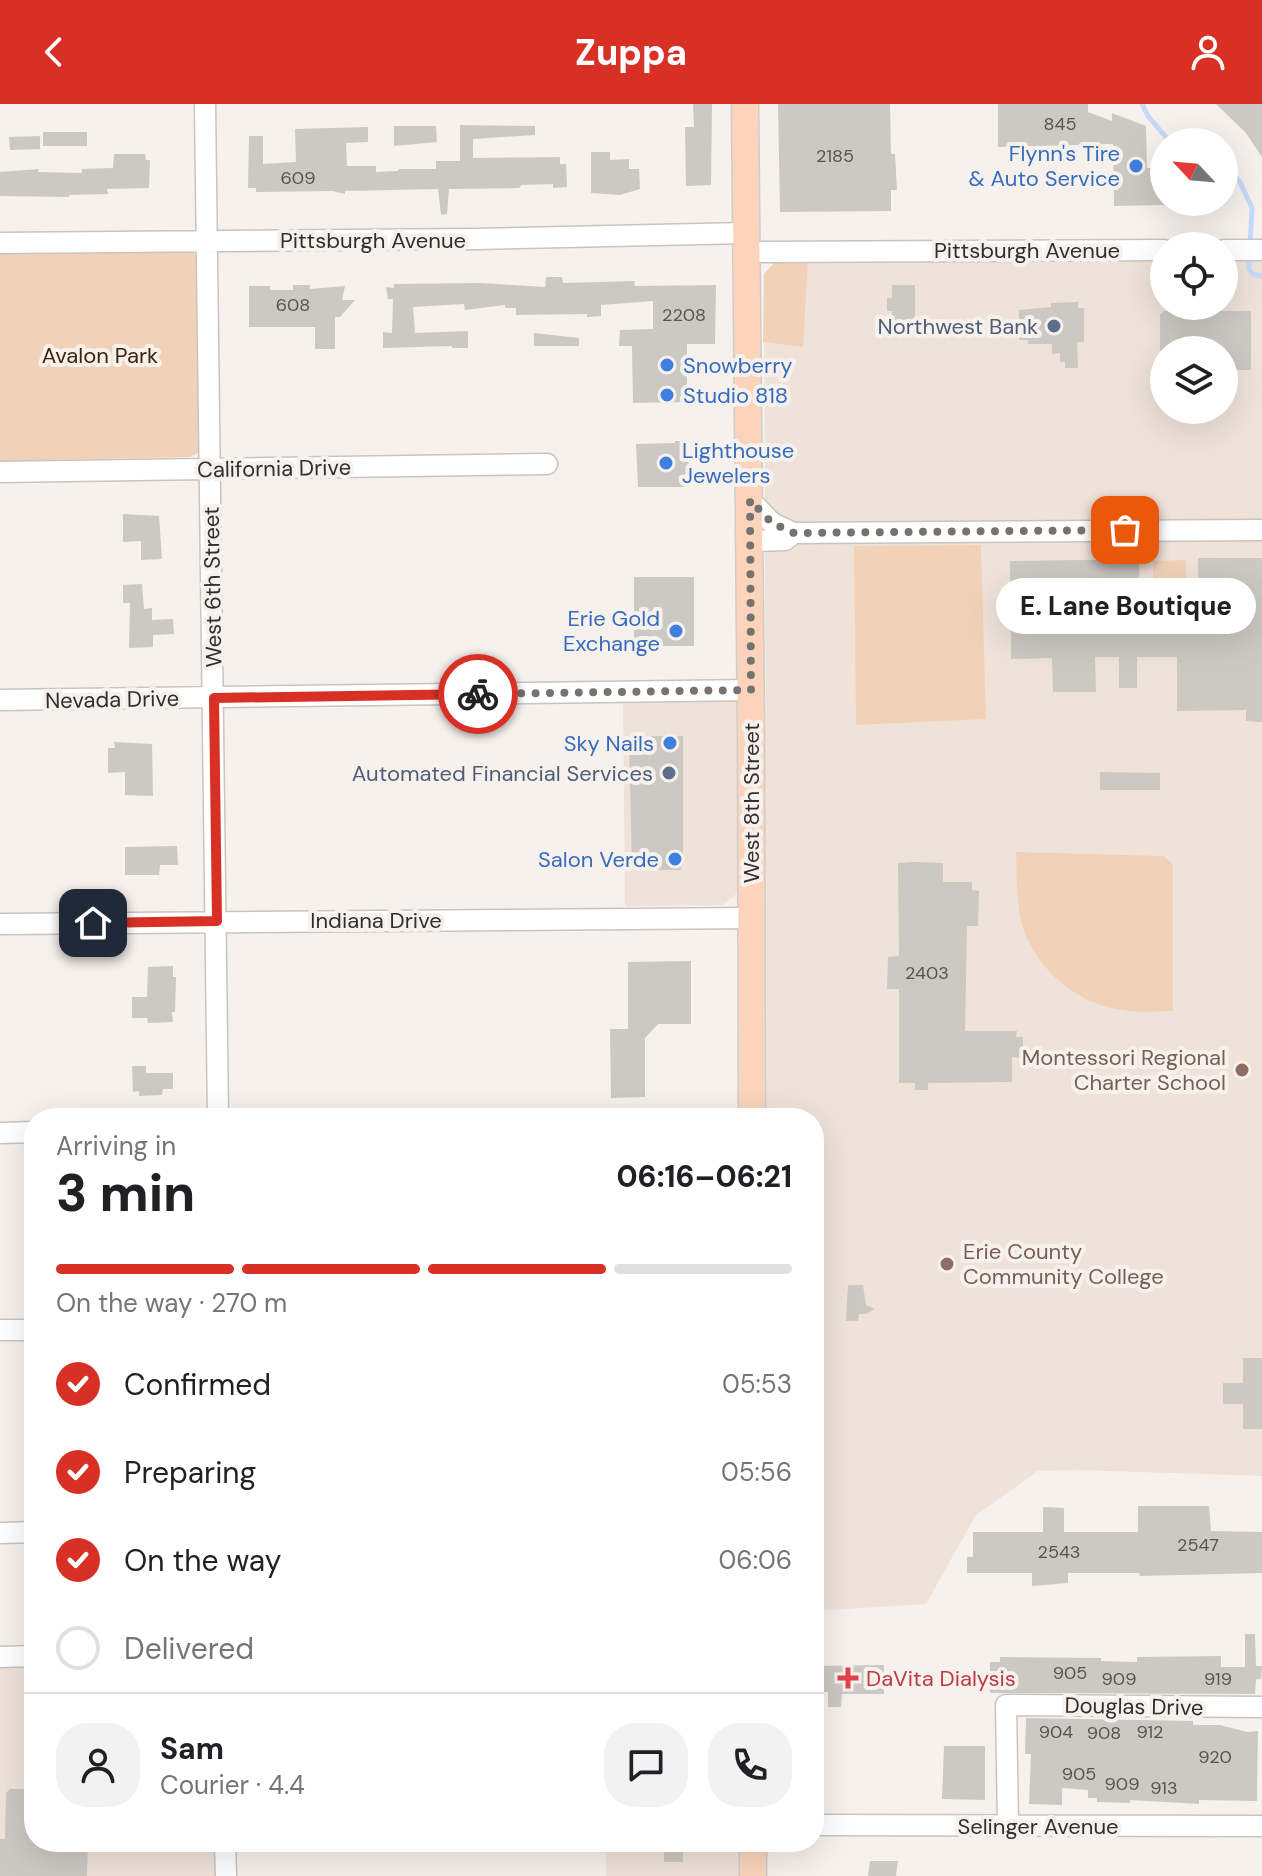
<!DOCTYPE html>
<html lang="en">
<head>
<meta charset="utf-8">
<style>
	body { margin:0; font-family:"DM Sans",sans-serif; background:#f2f2f2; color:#202124; height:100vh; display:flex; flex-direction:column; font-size:30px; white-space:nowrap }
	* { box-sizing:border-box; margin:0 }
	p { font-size:26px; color:#757577 }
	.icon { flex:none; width:44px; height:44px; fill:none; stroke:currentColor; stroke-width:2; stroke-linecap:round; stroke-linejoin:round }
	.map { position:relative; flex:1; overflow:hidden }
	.sheet { position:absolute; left:24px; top:1004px; width:800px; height:744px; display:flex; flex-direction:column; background:#fff; border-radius:32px; box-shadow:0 8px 32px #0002 }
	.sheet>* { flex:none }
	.needle { width:52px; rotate:296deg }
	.tools { position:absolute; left:1150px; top:24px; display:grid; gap:16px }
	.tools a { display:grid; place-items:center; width:88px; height:88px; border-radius:50%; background:#fff; box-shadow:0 8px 32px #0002; font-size:40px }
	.pin { position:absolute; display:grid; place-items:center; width:68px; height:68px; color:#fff; margin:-34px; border-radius:16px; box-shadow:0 4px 12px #0006 }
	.courier { position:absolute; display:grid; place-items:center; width:80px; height:80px; margin:-40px; border:6px solid #d93025; border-radius:50%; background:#fff; color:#222; box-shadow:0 2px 10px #0007 }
	.bubble { position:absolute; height:56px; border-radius:28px; background:#fff; box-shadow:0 8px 32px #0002; font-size:26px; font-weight:800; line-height:56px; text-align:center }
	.summary em { font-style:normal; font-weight:800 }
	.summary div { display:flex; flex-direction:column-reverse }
	.summary { display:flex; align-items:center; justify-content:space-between; height:136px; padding:0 32px }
	h1 { font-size:52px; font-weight:800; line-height:60px }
	.bar { display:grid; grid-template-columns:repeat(4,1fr); gap:12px 8px; align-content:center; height:96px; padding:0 32px }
	.bar i { height:10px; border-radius:6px; background:#e0e0e0 }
	.bar .current { background:#d93025 }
	.bar p { grid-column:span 4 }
	.line { display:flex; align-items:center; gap:20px; padding:0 32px; border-top:2px solid #e0e0e0 }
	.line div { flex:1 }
	.round { display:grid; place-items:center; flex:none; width:84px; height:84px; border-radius:32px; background:#f2f2f2 }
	ol { padding:0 32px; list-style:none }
	li { display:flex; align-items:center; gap:24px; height:88px }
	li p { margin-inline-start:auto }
	li .icon { padding:8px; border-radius:50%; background:#d93025; color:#fff; stroke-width:4 }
	li:last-child { color:#757577 }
	li i { width:44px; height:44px; border:4px solid #e0e0e0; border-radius:50% }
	header { display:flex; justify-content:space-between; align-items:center; height:104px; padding:0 32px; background:#d93025; color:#fff; font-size:36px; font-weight:800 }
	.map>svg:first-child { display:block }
	.built { fill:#efe3d9; fill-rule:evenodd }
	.green { fill:#f1d2b8 }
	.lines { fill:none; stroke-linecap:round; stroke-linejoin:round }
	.stream { stroke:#c6d9fb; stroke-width:5 }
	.building { fill:#ccc8c2 }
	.minor-casing { stroke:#c9c4bf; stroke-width:23 }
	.major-casing { stroke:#cecdcd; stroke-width:29 }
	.minor { stroke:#fff; stroke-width:20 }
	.major { stroke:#fbd4bb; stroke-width:26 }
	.done { stroke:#767270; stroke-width:8; stroke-dasharray:0 14.4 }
	.route { stroke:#d93025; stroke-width:10 }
	.shop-dot { fill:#3f7fe0; stroke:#f7f1ed; stroke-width:3 }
	.service-dot { fill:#5c6f8a; stroke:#f7f1ed; stroke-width:3 }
	.education-dot { fill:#8d6e63; stroke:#f7f1ed; stroke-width:3 }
	.health-dot { fill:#e0444e; stroke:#f7f1ed; stroke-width:3 }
	.labels { text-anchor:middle; stroke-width:8; stroke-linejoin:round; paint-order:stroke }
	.number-label { font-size:18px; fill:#585452 }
	.shop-label { font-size:22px; fill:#366cbe; stroke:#f7f1ed; text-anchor:end }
	.street-label { font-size:22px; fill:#312e2d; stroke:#f7f1ed }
	.service-label { font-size:22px; fill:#4e5e75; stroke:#f7f1ed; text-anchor:end }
	.park-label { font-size:22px; fill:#3d2308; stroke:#f7f1ed }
	.education-label { font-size:22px; fill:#785e54; stroke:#f7f1ed; text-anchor:end }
	.health-label { font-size:22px; fill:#be3a42; stroke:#f7f1ed; text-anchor:start }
</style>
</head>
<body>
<header><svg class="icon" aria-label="back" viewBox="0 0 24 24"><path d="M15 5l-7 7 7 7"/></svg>Zuppa<svg class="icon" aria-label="person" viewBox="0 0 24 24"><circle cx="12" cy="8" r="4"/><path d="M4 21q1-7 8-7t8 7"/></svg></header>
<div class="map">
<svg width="1262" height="1772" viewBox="0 0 1262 1772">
	<rect width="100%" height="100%" fill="#f7f1ed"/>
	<path class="built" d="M1164 153V202H1224V153H1262V1372L1077 1366 1038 1367 976 1411 926 1500 814 1507V1014H767L764 170 775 158ZM1164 246H1224V306H1164Z
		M740 594V784L738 789 722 801 625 802 623 595Z
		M34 1560V1738H215V1772H0V1561Z
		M606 1738H742V1772H606Z"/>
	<path class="green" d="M190 145 197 153 200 186 198 349 190 353 0 357V148Z
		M808 157 803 243 763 238 764 170 775 158Z
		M981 441 986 615 856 621 854 442Z
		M1186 456 1187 498H1153V457Z
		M1016 748 1164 752 1173 761V907C1152 908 1132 909 1111 904 1070 895 1031 858 1021 817 1016 794 1017 771 1016 748Z"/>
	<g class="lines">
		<path class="stream" d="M1142 0 1148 12 1170 38
			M1224 60 1240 78 1252 104 1250 142
			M1249 152V165L1253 170 1262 172"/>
	</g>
	<path class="building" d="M693 0H712L711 81 686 82 685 23H694Z
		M778 0H890L891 50H895L897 86H891V107L780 108Z
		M998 0H1088V8L1112 17V9L1146 22 1147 64H1164V101L1114 102 1113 40 998 43Z
		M1216 0H1262V53L1246 29Z
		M460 21 535 22V31L473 35V54L560 53V60H566L567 83 553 84V80L522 81 519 84 449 85 447 110 441 111 438 85 345 87V90L333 87 256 88V84H248L249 32H263V60L296 58 295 25 368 23V38L346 39 347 62H376V68L398 67 399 65H436V57H460Z
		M394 22H436L437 38 394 42Z
		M43 28H87V42H43Z
		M40 32V45L10 46 9 33Z
		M591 48H610V56L629 55V65H639L640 85 620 91 591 89Z
		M114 50H145L146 56H150L149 84 107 85 108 90 69 91V93L0 92V68L39 65 38 68 82 69V65L113 64Z
		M546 173H562L563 179 635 177 634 182 716 181 715 240H687V298L633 299 632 242H619L620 226 653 225V197L601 201V212L587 213V210L516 211V204H505V201L465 206 464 200 413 203 415 229 468 227V244H452V242L383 244V228L392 229 393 195H388L386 183 394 184V180L480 179 545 183Z
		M293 181H310V185L345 182 342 196H355L340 213H335V245H315V223H249V182H270V186H293Z
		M892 181H915V230H892V207H887V194H892Z
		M1078 198V204H1084V238H1077L1078 264H1065V258H1060V249L1052 250V240H1028V236H1019V206L1051 203V199Z
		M1164 207H1251V266H1224V246H1160V211Z
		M534 229 579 234V242H534Z
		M675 337H689L688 383H638L636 340 675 339Z
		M123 410 159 412 162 455 141 456V437L123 438Z
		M1198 454H1262V618L1246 617V606L1177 607V553H1137V584H1119V553H1095L1096 588H1053L1052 554 1011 555 1010 457 1139 455 1140 511H1161L1199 510Z
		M634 473H694V542H662L661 535 634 536Z
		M142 480 144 505 152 504V516L173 515 174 530 153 531V543L129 544 130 499H123V481Z
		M629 632H683V762H681V766H635V762H632Z
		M114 638 152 640 153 692 125 691V668L108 669V644H115Z
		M1100 668 1160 669V686H1100Z
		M177 742 178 761H160L159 771H125V743Z
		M913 758 943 759V778H972V786L979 787 978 822H967L965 927H1017L1016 933H1023V954L1012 953V978L928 979V986H915V979H899V885H887L888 853 899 852 898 759Z
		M691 857V920H658L645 934V993L611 994 610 925H628V858Z
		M173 862V873H176L175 908H172L173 918 148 919 147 914H132V893H147L148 863Z
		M132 962H146V969H173V985H163L162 991 139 992V987L133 988Z
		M848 1181H863L866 1201 875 1205 866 1210H859L858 1217H846Z
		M1243 1254H1262V1325H1243V1300H1223V1279H1243Z
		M1138 1402H1209L1211 1427 1262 1428V1469L1140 1472 1139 1469H1068V1479L1032 1482V1469H967V1453H973V1428H1043V1403L1064 1404V1428H1138Z
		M1245 1530H1255L1256 1562H1262L1261 1575H1256L1255 1590 990 1589V1558H1000V1553L1101 1554V1557L1137 1558V1553L1221 1552V1563H1245Z
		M884 1561V1590H842L841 1603H828V1588H814V1562Z
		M1026 1614 1193 1617V1621H1220L1247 1628 1258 1627 1257 1697 1199 1696V1700L1130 1696V1699L1097 1698V1694H1088V1686L1062 1684V1701L1029 1700 1031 1650H1025Z
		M944 1642H985V1696L942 1695Z
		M34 1675V1738H88L87 1772H0V1735H5L6 1689 10 1685H24Z
		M664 1738H683V1758H664Z
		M870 1757H898L896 1772H868Z"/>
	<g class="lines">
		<g class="minor-casing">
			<path id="minor" d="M205 0 218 1014
				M0 139 476 135 746 129
				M1224 146H1262
				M746 148 1164 146
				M0 368 547 360
				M750 396 772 419 794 429 1262 426
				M750 437 785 436 794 429
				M0 596 751 586
				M0 820 751 814
				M0 1029 34 1028
				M0 1226H34
				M0 1429 34 1428
				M0 1553 34 1552
				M814 1721 1262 1722
				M1008 1722 1006 1601 1262 1603
				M225 1738 226 1772"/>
		</g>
		<g class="major-casing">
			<path id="major" d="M745 0 751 630 752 1014
				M753 1738V1772"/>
		</g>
		<use href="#minor" class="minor"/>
		<use href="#major" class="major"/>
	</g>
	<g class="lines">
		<path class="done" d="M478 590 751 586 750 396 772 419 794 429 1125 426"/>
		<path class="route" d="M93 819 217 817 214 594 478 590"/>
	</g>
	<g class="shop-dot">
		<circle cx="1136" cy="62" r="8"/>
		<circle cx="667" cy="261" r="8"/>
		<circle cx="667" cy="291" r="8"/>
		<circle cx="666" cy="359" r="8"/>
		<circle cx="676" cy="527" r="8"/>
		<circle cx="670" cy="639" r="8"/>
		<circle cx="675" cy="755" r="8"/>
	</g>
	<g class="service-dot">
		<circle cx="1054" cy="222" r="8"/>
		<circle cx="669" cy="669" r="8"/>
	</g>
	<g class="education-dot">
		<circle cx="1242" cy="966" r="8"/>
		<circle cx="947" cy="1160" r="8"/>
	</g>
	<path class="health-dot" d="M844 1562h8v8h8v8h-8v8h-8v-8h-8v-8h8z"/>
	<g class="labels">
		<g class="number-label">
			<text x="1060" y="26">845</text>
			<text x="835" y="58">2185</text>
			<text x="298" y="80">609</text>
			<text x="293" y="207">608</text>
			<text x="684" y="217">2208</text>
			<text x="927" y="875">2403</text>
			<text x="1198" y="1447">2547</text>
			<text x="1059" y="1454">2543</text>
			<text x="1070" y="1575">905</text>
			<text x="1119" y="1581">909</text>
			<text x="1218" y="1581">919</text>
			<text x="1056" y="1634">904</text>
			<text x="1150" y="1634">912</text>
			<text x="1104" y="1635">908</text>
			<text x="1215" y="1659">920</text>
			<text x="1079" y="1676">905</text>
			<text x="1122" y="1686">909</text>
			<text x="1164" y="1690">913</text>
		</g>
		<g class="shop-label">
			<text x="1120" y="57">Flynn's Tire<tspan x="1120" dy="25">&amp; Auto Service</tspan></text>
			<text x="683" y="269" text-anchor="start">Snowberry</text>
			<text x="683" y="299" text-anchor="start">Studio 818</text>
			<text x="682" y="354" text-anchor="start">Lighthouse<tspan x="682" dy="25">Jewelers</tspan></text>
			<text x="660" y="522">Erie Gold<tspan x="660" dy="25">Exchange</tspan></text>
			<text x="654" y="647">Sky Nails</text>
			<text x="659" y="763">Salon Verde</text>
		</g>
		<g class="street-label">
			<text x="373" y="144">Pittsburgh Avenue</text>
			<text x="1027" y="154">Pittsburgh Avenue</text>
			<text transform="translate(274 364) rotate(-1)" y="8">California Drive</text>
			<text transform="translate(212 483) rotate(-91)" y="8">West 6th Street</text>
			<text transform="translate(112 595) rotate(-1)" y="8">Nevada Drive</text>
			<text transform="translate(751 699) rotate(-90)" y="8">West 8th Street</text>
			<text x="376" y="824">Indiana Drive</text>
			<text transform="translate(1134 1602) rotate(1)" y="8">Douglas Drive</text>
			<text x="1038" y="1730">Selinger Avenue</text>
		</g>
		<g class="service-label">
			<text x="1038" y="230">Northwest Bank</text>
			<text x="653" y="677">Automated Financial Services</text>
		</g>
		<g class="park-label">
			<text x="100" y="259">Avalon Park</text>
		</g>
		<g class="education-label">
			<text x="1226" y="961">Montessori Regional<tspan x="1226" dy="25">Charter School</tspan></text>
			<text x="963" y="1155" text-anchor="start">Erie County<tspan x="963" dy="25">Community College</tspan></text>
		</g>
		<g class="health-label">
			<text x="866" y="1582">DaVita Dialysis</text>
		</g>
	</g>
</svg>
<div class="tools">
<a><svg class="needle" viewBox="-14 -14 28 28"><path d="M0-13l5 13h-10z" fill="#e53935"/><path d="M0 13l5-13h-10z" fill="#757577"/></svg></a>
<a><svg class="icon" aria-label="locate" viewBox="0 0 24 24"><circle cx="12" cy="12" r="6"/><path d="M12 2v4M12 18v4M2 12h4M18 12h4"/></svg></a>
<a><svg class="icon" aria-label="layers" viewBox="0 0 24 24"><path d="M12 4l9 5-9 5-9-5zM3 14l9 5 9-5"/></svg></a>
</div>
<div class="pin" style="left:1125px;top:426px;background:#ea580c"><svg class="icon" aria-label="bag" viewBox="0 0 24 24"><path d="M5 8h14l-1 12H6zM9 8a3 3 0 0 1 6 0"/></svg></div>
<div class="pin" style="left:93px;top:819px;background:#1f2937"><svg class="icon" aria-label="home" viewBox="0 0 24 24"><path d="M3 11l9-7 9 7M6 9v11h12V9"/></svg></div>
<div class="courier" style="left:478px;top:590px"><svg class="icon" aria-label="bike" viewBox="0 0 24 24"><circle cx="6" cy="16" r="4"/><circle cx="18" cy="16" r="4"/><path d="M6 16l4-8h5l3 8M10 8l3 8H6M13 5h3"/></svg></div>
<div class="bubble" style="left:996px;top:474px;width:260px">E. Lane Boutique</div>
<section class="sheet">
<div class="summary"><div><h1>3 min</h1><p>Arriving in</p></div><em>06:16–06:21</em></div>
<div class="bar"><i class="current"></i><i class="current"></i><i class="current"></i><i></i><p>On the way · 270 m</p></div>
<ol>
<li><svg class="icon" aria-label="check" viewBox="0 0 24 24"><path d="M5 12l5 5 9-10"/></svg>Confirmed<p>05:53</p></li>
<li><svg class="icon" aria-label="check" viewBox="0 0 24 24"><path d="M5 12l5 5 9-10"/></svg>Preparing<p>05:56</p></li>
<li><svg class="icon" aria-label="check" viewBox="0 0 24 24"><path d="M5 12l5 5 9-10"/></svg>On the way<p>06:06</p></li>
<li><i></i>Delivered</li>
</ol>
<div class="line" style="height:144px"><a class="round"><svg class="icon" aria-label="person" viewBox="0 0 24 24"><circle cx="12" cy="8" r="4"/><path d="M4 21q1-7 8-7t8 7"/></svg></a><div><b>Sam</b><p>Courier · 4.4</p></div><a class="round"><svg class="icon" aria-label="chat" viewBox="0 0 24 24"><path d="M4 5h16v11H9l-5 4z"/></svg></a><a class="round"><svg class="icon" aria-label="phone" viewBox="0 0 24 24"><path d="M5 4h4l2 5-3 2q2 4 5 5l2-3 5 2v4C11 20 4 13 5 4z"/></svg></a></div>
</section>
</div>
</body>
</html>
